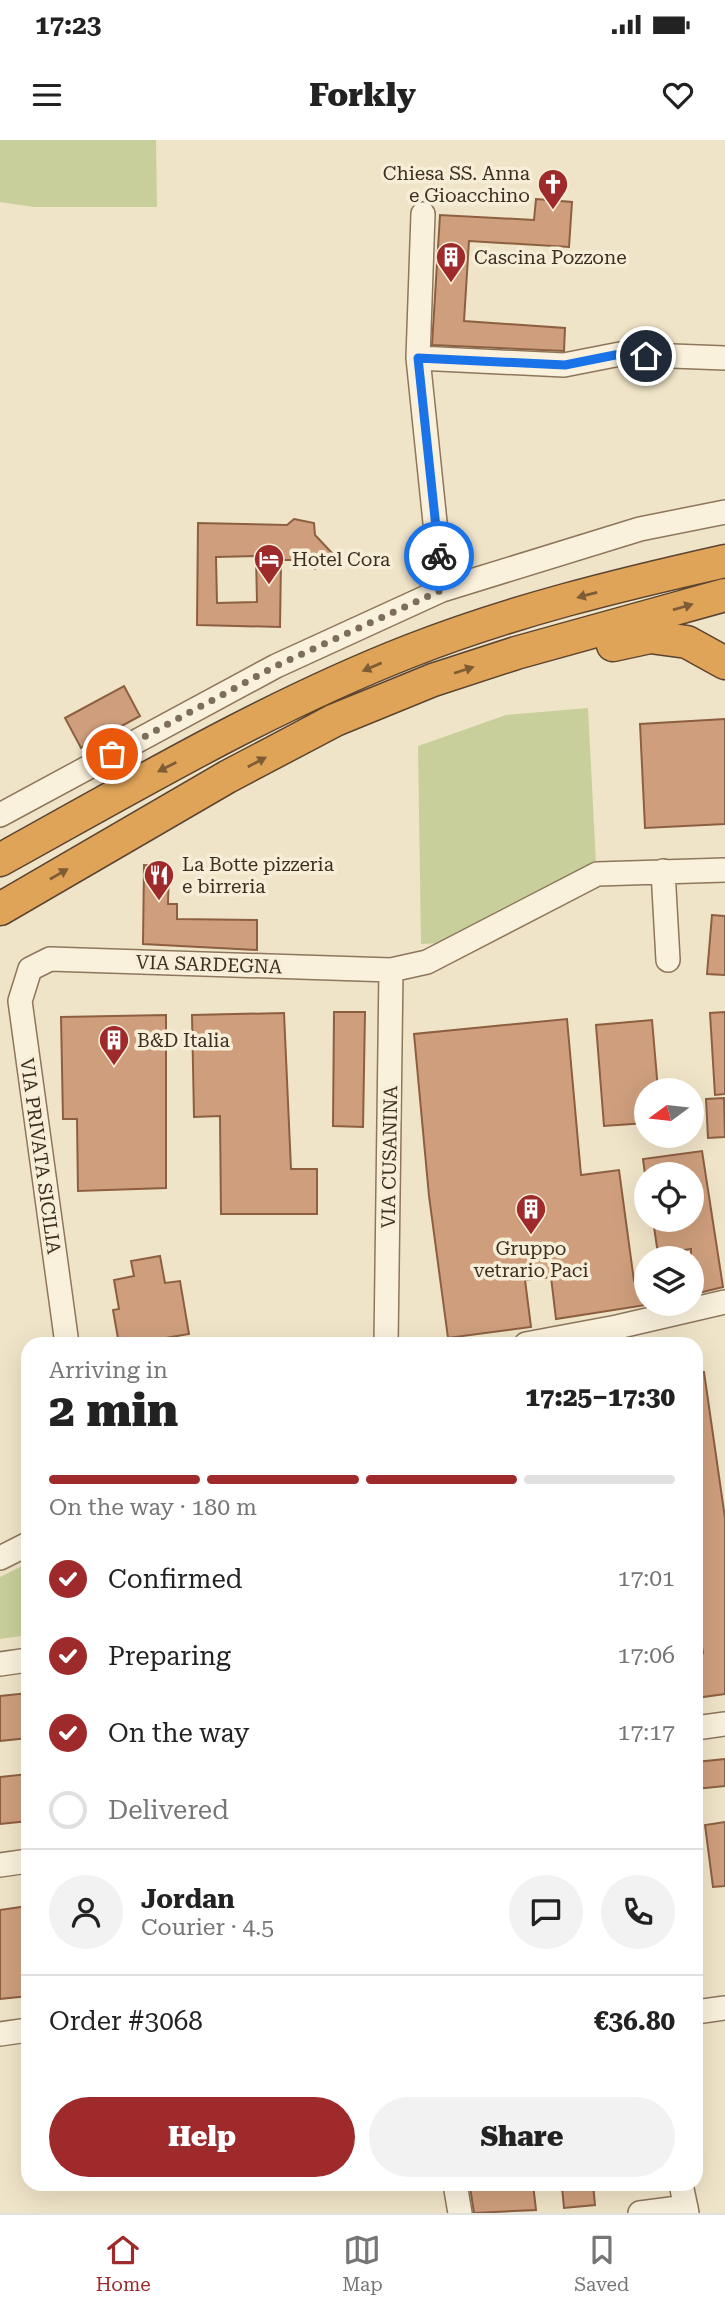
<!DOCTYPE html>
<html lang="en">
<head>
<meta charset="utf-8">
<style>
	body { margin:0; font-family:"Roboto Serif",serif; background:#f2f2f2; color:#222; height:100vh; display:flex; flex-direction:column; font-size:26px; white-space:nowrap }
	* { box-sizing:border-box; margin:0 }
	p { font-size:23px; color:#767676 }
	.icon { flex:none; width:38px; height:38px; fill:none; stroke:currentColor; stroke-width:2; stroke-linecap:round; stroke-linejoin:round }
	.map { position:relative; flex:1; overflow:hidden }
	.side { position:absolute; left:21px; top:1197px; width:682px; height:854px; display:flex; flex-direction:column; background:#fff; border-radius:21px; box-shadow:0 7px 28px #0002 }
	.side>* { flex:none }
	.needle { width:46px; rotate:255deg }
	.controls { position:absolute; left:634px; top:938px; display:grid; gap:14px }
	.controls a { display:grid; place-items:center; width:70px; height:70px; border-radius:50%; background:#fff; box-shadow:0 7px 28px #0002; font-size:35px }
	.pin { position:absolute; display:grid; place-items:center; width:60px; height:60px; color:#fff; margin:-30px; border:4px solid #fff; border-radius:50%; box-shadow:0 2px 7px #0007 }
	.courier { position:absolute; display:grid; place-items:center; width:70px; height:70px; margin:-35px; border:5px solid #1a73e8; border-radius:50%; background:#fff; color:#222; box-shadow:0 2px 9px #0007 }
	.headline em { font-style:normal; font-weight:800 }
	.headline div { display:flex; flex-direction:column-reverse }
	.headline { display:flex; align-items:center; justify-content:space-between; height:119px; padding:0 28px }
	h1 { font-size:46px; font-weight:800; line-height:52px }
	.bar { display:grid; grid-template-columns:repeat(4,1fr); gap:10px 7px; align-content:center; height:84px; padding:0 28px }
	.bar i { height:9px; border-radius:5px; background:#e0e0e0 }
	.bar .active { background:#9e2a2b }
	.bar p { grid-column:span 4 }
	.line { display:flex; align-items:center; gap:18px; padding:0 28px; border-top:2px solid #e0e0e0 }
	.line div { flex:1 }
	.round { display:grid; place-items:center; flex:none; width:74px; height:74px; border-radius:37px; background:#f2f2f2 }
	ol { padding:0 28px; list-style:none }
	li { display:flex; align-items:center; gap:21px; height:77px }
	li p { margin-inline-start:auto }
	li .icon { padding:7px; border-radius:50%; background:#9e2a2b; color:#fff; stroke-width:4 }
	li:last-child { color:#767676 }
	li i { width:38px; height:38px; border:4px solid #e0e0e0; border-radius:50% }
	.cta { display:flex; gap:14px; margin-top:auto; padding:14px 28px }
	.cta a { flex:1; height:80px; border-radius:42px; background:#9e2a2b; color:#fff; font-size:28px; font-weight:800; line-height:80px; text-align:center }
	.cta a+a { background:#f2f2f2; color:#222 }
	.status { display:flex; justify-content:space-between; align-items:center; height:49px; padding:0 35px; background:#fff; direction:ltr }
	.status svg { height:19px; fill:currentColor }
	header { display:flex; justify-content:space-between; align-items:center; height:91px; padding:0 28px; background:#fff; font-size:32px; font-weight:800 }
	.tabs { display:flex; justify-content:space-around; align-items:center; height:98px; border-top:2px solid #e0e0e0; background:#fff; font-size:19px; color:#767676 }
	.tabs a { display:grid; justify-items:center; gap:4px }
	.tabs .active { color:#9e2a2b }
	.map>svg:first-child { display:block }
	.green { fill:#c9cf9b }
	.building { fill:#cf9f7d; stroke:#8d5f41; stroke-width:2; fill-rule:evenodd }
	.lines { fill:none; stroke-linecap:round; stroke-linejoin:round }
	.minor-casing { stroke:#8d765c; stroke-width:26 }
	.highway-casing { stroke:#5b4430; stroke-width:35 }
	.minor { stroke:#faf1dc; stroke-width:23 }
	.highway { stroke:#e0a458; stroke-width:32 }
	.oneway { fill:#7e5d36 }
	.done { stroke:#7c6e5b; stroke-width:7; stroke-dasharray:0 12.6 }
	.route { stroke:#1a73e8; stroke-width:9 }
	.labels { text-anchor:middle; stroke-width:7; stroke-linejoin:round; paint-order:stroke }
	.poi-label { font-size:19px; fill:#3d2e20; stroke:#f7eed8; text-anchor:start }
	.street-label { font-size:19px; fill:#3d2e20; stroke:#f7eed8 }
</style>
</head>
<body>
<div class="status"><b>17:23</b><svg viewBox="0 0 49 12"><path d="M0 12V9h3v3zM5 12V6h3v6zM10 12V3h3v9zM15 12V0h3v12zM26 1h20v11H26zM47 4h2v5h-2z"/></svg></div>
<header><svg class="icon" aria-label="menu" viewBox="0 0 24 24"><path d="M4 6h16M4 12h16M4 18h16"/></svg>Forkly<svg class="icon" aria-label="heart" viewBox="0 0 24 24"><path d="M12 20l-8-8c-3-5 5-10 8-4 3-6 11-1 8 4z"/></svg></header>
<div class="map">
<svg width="725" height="2073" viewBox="0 0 725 2073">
	<rect width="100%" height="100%" fill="#f0e4c8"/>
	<path class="green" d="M0 0H156L157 67H34L0 62Z
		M588 568 596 723 443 803 421 804 418 606 506 575Z
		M28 1423V1495L0 1499V1437Z"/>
	<path class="building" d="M536 59 572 62 569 107 469 101 464 181 565 188 564 211 432 205 440 75 534 80Z
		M294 379 314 383 315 395 332 413 315 429 300 420H281L280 487 197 485 198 383 287 385ZM256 416 257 462 217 463 216 417Z
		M124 546 140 576 81 608 65 578Z
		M725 579V684L645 688 640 584Z
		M144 725 169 726 168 764H177V779L257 780V810L143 804Z
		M712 775 725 776V835L707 834Z
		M334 872H365L363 987 333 986Z
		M725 872V954L715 955 710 873Z
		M284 873 291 1029H317V1074H221L220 976 194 977 192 875Z
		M166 875V1048L78 1051 77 979H63L61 877Z
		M567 879 581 1035 619 1030 634 1141 646 1138V1165L556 1179 551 1137 525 1140 531 1187 448 1198 429 1056 414 894Z
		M652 880 658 950H646V983L604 986 596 885Z
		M724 958 725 997 708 998 706 959Z
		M702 1011 723 1147 691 1155V1109L658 1114 653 1080H691V1034H645L643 1019Z
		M160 1116 165 1143 180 1141 189 1194 148 1201 149 1204H119L113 1170 119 1169 114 1140 134 1136 131 1121Z
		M696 1232H704L725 1378V1554L696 1558V1514L703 1513 696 1467Z
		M28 1553V1598L0 1601V1556Z
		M725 1619V1646L696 1649V1622Z
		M28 1634V1681L0 1684V1637Z
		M725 1682V1746L713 1747 705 1685Z
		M28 1766V1856L0 1859V1770Z
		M498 2044H533L536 2070 474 2073 470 2047Z
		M593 2044 595 2065 564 2068 562 2047Z"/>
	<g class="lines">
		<g class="minor-casing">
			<path id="minor" d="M423 74 418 218 442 450 640 389 725 372
				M418 218 564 225 620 214 725 218
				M0 675 276 526 442 450
				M663 731 668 820
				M67 1204 20 861 30 829 50 819 391 830 427 822 597 734 725 730
				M386 1204 391 830
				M526 1204 617 1187 725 1162
				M0 1418 28 1404
				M0 1524 28 1520
				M696 1588 725 1584
				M0 1725 28 1721
				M696 1872 725 1868
				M0 1894 28 1890
				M455 2044 460 2073
				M681 2044 687 2073
				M640 2073 686 2067"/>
		</g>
		<g class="highway-casing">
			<path id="highway" d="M613 505 650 497 687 502 725 523
				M0 720C134 646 267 567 410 511 512 471 618 445 725 421
				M0 769 227 637 335 580 433 540 516 513 725 455"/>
		</g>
		<use href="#minor" class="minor"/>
		<use href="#highway" class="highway"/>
	</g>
	<defs><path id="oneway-solid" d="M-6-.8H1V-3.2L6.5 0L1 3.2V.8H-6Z" transform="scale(1.75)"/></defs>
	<g class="oneway">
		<use href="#oneway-solid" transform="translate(587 455) rotate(165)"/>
		<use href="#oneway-solid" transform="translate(683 467) rotate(-16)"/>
		<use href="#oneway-solid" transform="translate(372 527) rotate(157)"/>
		<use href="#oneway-solid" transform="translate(464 530) rotate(-18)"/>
		<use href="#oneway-solid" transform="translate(257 622) rotate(-28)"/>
		<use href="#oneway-solid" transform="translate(167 627) rotate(153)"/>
		<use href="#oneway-solid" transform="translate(59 734) rotate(-30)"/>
	</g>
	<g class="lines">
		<path class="done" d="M112 614 276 526 442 450 439 416"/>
		<path class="route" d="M439 416 418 218 565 225 620 214 646 216"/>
	</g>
	<defs>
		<g id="church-pin" transform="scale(1.575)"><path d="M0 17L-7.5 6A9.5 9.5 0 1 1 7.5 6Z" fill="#9e2a2b" stroke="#f7eed8"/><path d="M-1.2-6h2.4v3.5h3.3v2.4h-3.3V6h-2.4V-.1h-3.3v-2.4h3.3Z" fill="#fff"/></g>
		<g id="building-pin" transform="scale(1.575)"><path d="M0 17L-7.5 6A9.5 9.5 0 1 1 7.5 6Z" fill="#9e2a2b" stroke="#f7eed8"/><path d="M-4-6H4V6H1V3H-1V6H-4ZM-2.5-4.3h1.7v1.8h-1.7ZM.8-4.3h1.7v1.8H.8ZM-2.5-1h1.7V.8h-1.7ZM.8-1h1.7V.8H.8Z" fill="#fff"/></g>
		<g id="hotel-pin" transform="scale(1.575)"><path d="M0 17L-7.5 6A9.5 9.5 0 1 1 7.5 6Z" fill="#9e2a2b" stroke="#f7eed8"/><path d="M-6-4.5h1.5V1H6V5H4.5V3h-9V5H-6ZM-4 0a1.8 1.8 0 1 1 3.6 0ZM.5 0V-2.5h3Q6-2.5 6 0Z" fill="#fff"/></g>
		<g id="restaurant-pin" transform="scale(1.575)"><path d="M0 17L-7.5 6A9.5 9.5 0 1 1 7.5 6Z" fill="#9e2a2b" stroke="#f7eed8"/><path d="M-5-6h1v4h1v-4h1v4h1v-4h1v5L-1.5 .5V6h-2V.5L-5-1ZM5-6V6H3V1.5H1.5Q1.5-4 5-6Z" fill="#fff"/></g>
	</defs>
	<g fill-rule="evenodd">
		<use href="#church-pin" x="553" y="44"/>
		<use href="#building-pin" x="451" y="117"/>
		<use href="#hotel-pin" x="269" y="419"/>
		<use href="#restaurant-pin" x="159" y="735"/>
		<use href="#building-pin" x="114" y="900"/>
		<use href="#building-pin" x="531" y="1069"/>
	</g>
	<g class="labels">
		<g class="poi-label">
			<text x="530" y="40" text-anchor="end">Chiesa SS. Anna<tspan x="530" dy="22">e Gioacchino</tspan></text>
			<text x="474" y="124">Cascina Pozzone</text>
			<text x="292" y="426">Hotel Cora</text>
			<text x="182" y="731">La Botte pizzeria<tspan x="182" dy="22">e birreria</tspan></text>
			<text x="137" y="907">B&amp;D Italia</text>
			<text x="531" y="1115" text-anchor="middle">Gruppo<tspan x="531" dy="22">vetrario Paci</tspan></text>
		</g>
		<g class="street-label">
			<text transform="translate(209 824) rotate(2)" y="7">VIA SARDEGNA</text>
			<text transform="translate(41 1016) rotate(82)" y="7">VIA PRIVATA SICILIA</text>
			<text transform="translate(389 1017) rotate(-89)" y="7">VIA CUSANINA</text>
		</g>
	</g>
</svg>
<div class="controls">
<a><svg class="needle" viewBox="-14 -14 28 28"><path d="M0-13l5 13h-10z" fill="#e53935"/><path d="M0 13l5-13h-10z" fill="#767676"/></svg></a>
<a><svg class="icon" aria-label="locate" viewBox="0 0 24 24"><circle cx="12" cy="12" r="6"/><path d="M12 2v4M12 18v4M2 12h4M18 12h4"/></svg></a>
<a><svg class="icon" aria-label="layers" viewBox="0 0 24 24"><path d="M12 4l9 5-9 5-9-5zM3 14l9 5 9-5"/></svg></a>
</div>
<div class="pin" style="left:112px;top:614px;background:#ea580c"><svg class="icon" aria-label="bag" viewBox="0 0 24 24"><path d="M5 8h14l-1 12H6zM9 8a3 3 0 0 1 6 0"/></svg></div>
<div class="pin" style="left:646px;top:216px;background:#1f2937"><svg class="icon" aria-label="home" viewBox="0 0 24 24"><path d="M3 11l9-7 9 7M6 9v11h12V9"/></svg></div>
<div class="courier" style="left:439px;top:416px"><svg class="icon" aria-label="bike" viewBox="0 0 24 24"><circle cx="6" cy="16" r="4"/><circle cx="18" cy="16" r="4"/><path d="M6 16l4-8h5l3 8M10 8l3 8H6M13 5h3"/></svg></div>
<section class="side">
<div class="headline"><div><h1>2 min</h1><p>Arriving in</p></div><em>17:25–17:30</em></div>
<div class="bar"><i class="active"></i><i class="active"></i><i class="active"></i><i></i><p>On the way · 180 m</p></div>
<ol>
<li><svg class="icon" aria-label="check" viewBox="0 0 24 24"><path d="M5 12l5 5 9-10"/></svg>Confirmed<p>17:01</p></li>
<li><svg class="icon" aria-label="check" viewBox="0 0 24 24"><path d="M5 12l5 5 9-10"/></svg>Preparing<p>17:06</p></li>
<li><svg class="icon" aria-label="check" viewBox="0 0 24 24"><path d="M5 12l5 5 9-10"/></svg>On the way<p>17:17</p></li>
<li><i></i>Delivered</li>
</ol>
<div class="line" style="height:126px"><a class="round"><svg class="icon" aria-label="person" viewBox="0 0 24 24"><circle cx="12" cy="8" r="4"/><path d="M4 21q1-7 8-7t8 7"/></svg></a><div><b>Jordan</b><p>Courier · 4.5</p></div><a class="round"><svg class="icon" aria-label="chat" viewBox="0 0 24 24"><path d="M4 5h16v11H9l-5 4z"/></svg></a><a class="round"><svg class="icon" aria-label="phone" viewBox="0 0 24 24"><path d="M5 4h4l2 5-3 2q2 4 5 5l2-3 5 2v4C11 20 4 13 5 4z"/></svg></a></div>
<div class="line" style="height:91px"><div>Order #3068</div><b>€36.80</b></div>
<div class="cta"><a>Help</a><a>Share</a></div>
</section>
</div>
<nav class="tabs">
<a class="active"><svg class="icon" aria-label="home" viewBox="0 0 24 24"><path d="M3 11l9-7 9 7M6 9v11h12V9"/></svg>Home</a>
<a><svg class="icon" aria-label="map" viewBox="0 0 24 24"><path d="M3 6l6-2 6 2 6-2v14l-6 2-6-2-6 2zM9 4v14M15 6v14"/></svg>Map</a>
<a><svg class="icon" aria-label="saved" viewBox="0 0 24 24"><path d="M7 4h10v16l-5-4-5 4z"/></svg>Saved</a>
</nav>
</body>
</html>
